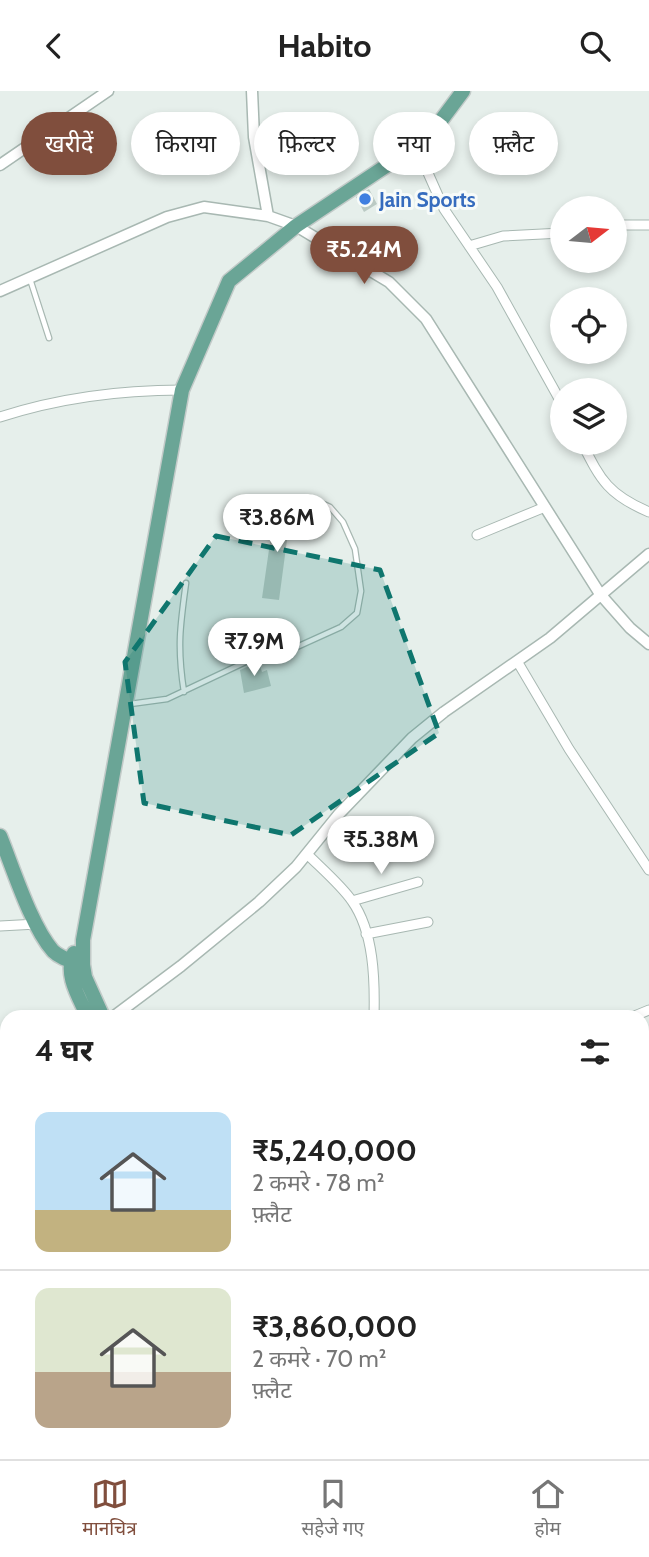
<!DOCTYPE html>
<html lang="hi">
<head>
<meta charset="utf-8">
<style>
	body { margin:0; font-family:Cabin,"Noto Sans Devanagari",sans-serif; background:#f2f2f2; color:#222; height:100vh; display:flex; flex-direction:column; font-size:26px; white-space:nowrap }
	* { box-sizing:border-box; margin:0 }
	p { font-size:23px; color:#767676 }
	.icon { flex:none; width:38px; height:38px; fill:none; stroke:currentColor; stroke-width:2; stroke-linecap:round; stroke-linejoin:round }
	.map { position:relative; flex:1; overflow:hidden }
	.side { position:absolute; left:0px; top:919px; width:649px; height:450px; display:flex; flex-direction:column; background:#fff; border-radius:21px 21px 0 0; box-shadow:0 4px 10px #0003 }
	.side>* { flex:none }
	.top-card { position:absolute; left:21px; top:21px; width:607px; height:63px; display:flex; gap:14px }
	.needle { width:46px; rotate:74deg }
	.controls { position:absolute; left:550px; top:105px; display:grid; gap:14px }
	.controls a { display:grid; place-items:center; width:77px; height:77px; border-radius:50%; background:#fff; box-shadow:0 4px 10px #0003; font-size:35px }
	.price { position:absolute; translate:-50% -60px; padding:0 16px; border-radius:24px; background:#fff; color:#222; font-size:23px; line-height:46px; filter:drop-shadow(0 2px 4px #0008) }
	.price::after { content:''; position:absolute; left:50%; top:42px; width:21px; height:16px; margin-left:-10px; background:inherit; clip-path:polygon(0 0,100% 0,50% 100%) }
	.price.current { background:#804e3d; color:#fff }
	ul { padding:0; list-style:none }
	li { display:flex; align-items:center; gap:21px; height:175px; padding:0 35px }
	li+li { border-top:2px solid #e0e0e0 }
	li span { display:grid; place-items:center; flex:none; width:196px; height:140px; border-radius:14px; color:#555 }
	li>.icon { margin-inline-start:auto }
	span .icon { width:84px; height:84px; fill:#fffc; stroke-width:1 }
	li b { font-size:30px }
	h2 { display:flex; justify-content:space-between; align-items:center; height:84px; padding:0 35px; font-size:30px }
	.tag { padding:0 24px; border-radius:32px; background:#fff; box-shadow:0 4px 10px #0003; font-size:24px; line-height:63px }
	.tag.current { background:#804e3d; color:#fff }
	header { display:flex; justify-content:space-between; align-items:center; height:91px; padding:0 35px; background:#fff; font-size:32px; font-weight:800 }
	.dock { display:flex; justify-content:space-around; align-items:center; height:98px; border-top:2px solid #e0e0e0; background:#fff; font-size:19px; color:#767676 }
	.dock a { display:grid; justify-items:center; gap:4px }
	.dock .current { color:#804e3d }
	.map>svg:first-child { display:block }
	.building { fill:#bbcac4 }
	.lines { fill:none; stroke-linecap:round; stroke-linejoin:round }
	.service-casing { stroke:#a8b8b2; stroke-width:7 }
	.minor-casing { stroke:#a8b8b2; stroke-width:11 }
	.tertiary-casing { stroke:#a8b8b2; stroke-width:13 }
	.primary-casing { stroke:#c2cac8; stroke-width:17 }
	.service { stroke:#fff; stroke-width:4.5 }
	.minor { stroke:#fff; stroke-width:9 }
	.tertiary { stroke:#fff; stroke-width:10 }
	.primary { stroke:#6aa596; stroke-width:14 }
	.marked { fill:#0f766e; fill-opacity:0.2; stroke:#0f766e; stroke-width:5; stroke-dasharray:14 9; stroke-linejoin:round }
	.shop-dot { fill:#3f7fe0; stroke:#f7fbf9; stroke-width:2.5 }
	.labels { text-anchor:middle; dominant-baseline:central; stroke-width:6; stroke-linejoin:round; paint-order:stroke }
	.shop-label { font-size:21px; font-weight:bold; fill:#366cbe; stroke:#f7fbf9; text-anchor:start }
</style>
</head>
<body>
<header><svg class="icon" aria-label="back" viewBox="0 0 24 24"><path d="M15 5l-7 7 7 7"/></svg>Habito<svg class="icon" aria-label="search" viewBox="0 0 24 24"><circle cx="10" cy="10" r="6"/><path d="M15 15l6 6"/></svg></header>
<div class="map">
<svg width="649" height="1368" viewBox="0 0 649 1368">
	<rect width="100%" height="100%" fill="#e6efeb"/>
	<!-- building -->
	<path class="building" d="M369,98L377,113L364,121L356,106Z
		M275,417L291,419L279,509L262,507Z
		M259,571L262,581L267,579L271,595L244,602L240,579Z"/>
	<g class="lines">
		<!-- service casing -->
		<g class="service-casing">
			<path id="service" d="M30,188L49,247
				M184,601C177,557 180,535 186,492
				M130,613L167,608L254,567L288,560L341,536L357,522L361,500L355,458L343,431L330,416L310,407"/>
		</g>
		<!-- minor casing -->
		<g class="minor-casing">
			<path id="minor" d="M416,55L444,118L497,196L562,313
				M614,134H649
				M469,155L503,145L562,142
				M0,326C59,307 120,299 182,299
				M582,352C601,390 609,404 649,421
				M477,444L545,416
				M517,570L569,658L649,779
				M307,763C320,776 342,795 352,810C374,841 375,889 374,926
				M352,810L418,791
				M0,835L37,833
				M366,843L428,831
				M632,926L649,919
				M0,1011L7,1007
				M642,1042L649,1041
				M642,1054L649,1083
				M642,1297L649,1300
				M201,1362L204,1368
				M256,1362L258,1368
				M330,1362L348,1368
				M353,1368L391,1362
				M464,1368L465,1362"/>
		</g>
		<!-- tertiary casing -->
		<g class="tertiary-casing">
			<path id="tertiary" d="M252,0L254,46L268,125
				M0,74L108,0
				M0,200L167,126L204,116L268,125L296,135L389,191L426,228L600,503L630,537L649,553
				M113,926L181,875L259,811L296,776L339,723L412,647L444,621L550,547L649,463"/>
		</g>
		<!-- primary casing -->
		<g class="primary-casing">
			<path id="primary" d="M0,745C13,777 31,835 53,860C61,868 73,870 83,874
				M74,862C64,884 79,906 88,926
				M103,926L85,886L83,874V849L182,299L229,190L296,135L428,47L463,0
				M0,1158L7,1150
				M0,1180L7,1170"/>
		</g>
		<!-- service -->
		<use href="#service" class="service"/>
		<!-- minor -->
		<use href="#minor" class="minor"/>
		<!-- tertiary -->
		<use href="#tertiary" class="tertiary"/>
		<!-- primary -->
		<use href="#primary" class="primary"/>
	</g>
	<!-- marked area -->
	<path class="marked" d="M216,445L380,479L439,642L291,744L144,712L125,571Z"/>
	<!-- markers -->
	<circle class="shop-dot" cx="365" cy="108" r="7"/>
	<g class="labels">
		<!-- shop labels -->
		<g class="shop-label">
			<text x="379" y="108">Jain Sports</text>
		</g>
	</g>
</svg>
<div class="controls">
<a><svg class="needle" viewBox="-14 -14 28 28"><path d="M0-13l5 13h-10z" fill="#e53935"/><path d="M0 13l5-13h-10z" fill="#767676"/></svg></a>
<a><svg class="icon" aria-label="locate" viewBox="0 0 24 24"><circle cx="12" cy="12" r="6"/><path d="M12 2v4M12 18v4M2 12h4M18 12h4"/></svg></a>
<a><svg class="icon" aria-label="layers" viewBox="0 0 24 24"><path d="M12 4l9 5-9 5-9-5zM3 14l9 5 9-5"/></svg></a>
</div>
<b class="price current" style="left:364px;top:195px">₹5.24M</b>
<b class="price" style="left:277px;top:463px">₹3.86M</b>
<b class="price" style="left:254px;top:587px">₹7.9M</b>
<b class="price" style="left:381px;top:785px">₹5.38M</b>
<div class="top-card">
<a class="tag current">खरीदें</a>
<a class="tag">किराया</a>
<a class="tag">फ़िल्टर</a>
<a class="tag">नया</a>
<a class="tag">फ़्लैट</a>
</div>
<section class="side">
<h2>4 घर<svg class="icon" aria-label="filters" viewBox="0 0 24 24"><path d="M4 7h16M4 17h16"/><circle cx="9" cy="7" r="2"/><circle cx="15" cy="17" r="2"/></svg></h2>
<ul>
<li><span style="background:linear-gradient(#bfe0f5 70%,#c2b280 0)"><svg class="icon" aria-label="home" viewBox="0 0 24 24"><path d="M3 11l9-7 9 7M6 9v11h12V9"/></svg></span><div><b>₹5,240,000</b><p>2 कमरे · 78 m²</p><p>फ़्लैट</p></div></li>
<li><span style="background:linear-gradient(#dfe7d0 60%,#b9a48a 0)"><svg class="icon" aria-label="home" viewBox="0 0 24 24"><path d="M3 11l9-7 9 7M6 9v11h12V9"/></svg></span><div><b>₹3,860,000</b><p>2 कमरे · 70 m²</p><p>फ़्लैट</p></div></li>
</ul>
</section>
</div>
<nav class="dock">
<a class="current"><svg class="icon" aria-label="map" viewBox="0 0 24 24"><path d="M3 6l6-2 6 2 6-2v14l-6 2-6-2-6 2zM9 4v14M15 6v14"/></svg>मानचित्र</a>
<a><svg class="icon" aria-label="saved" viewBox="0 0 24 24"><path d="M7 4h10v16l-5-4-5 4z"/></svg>सहेजे गए</a>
<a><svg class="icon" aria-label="home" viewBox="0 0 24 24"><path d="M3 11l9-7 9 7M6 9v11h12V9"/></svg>होम</a>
</nav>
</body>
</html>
